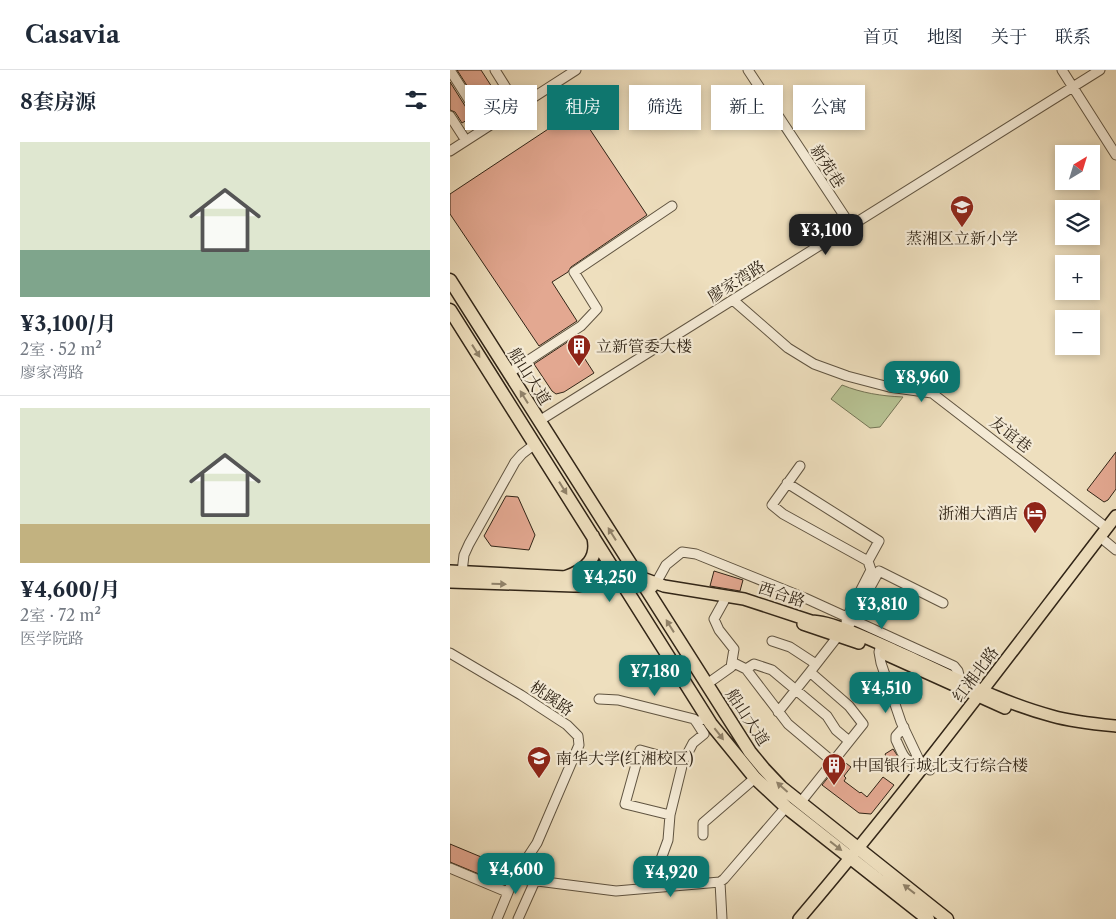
<!DOCTYPE html>
<html lang="zh">
<head>
<meta charset="utf-8">
<style>
	body { margin:0; font-family:"Libre Caslon Text","Noto Serif SC",serif; background:#f2f2f3; color:#1f2937; height:100vh; display:flex; flex-direction:column; font-size:19px; white-space:nowrap }
	* { box-sizing:border-box; margin:0 }
	p { font-size:16px; color:#747a83 }
	.icon { flex:none; width:28px; height:28px; fill:none; stroke:currentColor; stroke-width:2; stroke-linecap:round; stroke-linejoin:round }
	.map { position:relative; flex:1; overflow:hidden }
	.side { display:flex; flex-direction:column; background:#fff; width:450px }
	.side>* { flex:none }
	.top-card { position:absolute; left:15px; top:15px; width:475px; height:45px; display:flex; gap:10px }
	.needle { width:32px; rotate:38deg }
	.tools { position:absolute; left:605px; top:75px; display:grid; gap:10px }
	.tools a { display:grid; place-items:center; width:45px; height:45px; border-radius:0px; background:#fff; box-shadow:0 2px 8px #0003; font-size:25px }
	.price { position:absolute; translate:-50% -42px; padding:0 11px; border-radius:10px; background:#0f766e; color:#fff; font-size:16px; line-height:32px; filter:drop-shadow(0 1px 2px #0008) }
	.price::after { content:''; position:absolute; left:50%; top:30px; width:15px; height:11px; margin-left:-8px; background:inherit; clip-path:polygon(0 0,100% 0,50% 100%) }
	.price.on { background:#222; color:#fff }
	ul { padding:0; list-style:none }
	li { display:grid; align-content:center; gap:10px; height:265px; padding:0 20px }
	li+li { border-top:1px solid #e0e1e3 }
	li span { display:grid; place-items:center; height:155px; border-radius:0px; color:#555 }
	li>.icon { margin-inline-start:auto }
	span .icon { width:90px; height:90px; fill:#fffc; stroke-width:1 }
	li b { font-size:21px }
	h2 { display:flex; justify-content:space-between; align-items:center; height:60px; padding:0 20px; font-size:21px }
	.pill { padding:0 18px; border-radius:0px; background:#fff; box-shadow:0 2px 8px #0003; font-size:18px; line-height:45px }
	.pill.on { background:#0f766e; color:#fff }
	header { display:flex; align-items:center; gap:30px; box-sizing:border-box; height:70px; padding:0 25px; background:#fff; border-bottom:1px solid #e0e1e3 }
	header strong { font-size:24px }
	nav { display:flex; gap:28px; margin-inline-start:auto; font-size:18px }
	main { display:flex; flex:1; min-height:0 }
	.map>svg:first-child { display:block }
	.green { fill:#b7c293; stroke:#747455 }
	.building { fill:#e3a891; stroke:#312517 }
	.lines { fill:none; stroke-linecap:round; stroke-linejoin:round }
	.minor-casing { stroke:#605441; stroke-width:11 }
	.major-casing { stroke:#312517; stroke-width:14 }
	.highway-casing { stroke:#312517; stroke-width:15 }
	.minor { stroke:#f4ead5; stroke-width:9 }
	.major { stroke:#eedfbe; stroke-width:11 }
	.highway { stroke:#eedfbe; stroke-width:12 }
	.oneway { fill:#90826a }
	.labels { text-anchor:middle; dominant-baseline:central; stroke-width:4.5; stroke-linejoin:round; paint-order:stroke }
	.street-label { font-size:16px; fill:#312517; stroke:#f4ead5 }
	.poi-label { font-size:16px; fill:#312517; stroke:#f4ead5; text-anchor:start }
</style>
</head>
<body>
<header>
<strong>Casavia</strong>
<nav><a>首页</a><a>地图</a><a>关于</a><a>联系</a></nav>
</header>
<main>
<section class="side">
<h2>8套房源<svg class="icon" aria-label="filters" viewBox="0 0 24 24"><path d="M4 7h16M4 17h16"/><circle cx="9" cy="7" r="2"/><circle cx="15" cy="17" r="2"/></svg></h2>
<ul>
<li><span style="background:linear-gradient(#dfe7d0 70%,#7fa58c 0)"><svg class="icon" aria-label="home" viewBox="0 0 24 24"><path d="M3 11l9-7 9 7M6 9v11h12V9"/></svg></span><div><b>¥3,100/月</b><p>2室 · 52 m²</p><p>廖家湾路</p></div></li>
<li><span style="background:linear-gradient(#dfe7d0 75%,#c2b280 0)"><svg class="icon" aria-label="home" viewBox="0 0 24 24"><path d="M3 11l9-7 9 7M6 9v11h12V9"/></svg></span><div><b>¥4,600/月</b><p>2室 · 72 m²</p><p>医学院路</p></div></li>
</ul>
</section>
<div class="map">
<svg width="666" height="849" viewBox="0 0 666 849">
	<rect width="100%" height="100%" fill="#eedfbe"/>
	<filter id="stains"><feTurbulence type="fractalNoise" baseFrequency=".004" numOctaves="4"/><feColorMatrix values="0 0 0 0 .2 0 0 0 0 .09 0 0 0 0 .02 0 0 0 .5 -.17"/></filter>
	<radialGradient id="worn" r=".72"><stop offset=".6" stop-color="#630" stop-opacity="0"/><stop offset="1" stop-color="#630" stop-opacity=".3"/></radialGradient>
	<!-- green -->
	<path class="green" d="M392,315C412,323 431,326 453,327L430,357L420,358L381,329Z"/>
	<!-- building -->
	<path class="building" d="M7,0H31L49,28L32,39Z
		M0,12L22,47L12,53L5,42L0,40Z
		M127,40L197,145L121,197L118,202L102,212L127,251L89,276L0,144V124Z
		M122,269L144,303L114,322L106,324L102,321L84,294Z
		M666,382V419L658,430L654,432L637,420Z
		M56,426L68,427L85,465L79,480L41,476L34,466Z
		M264,501L293,510L290,521L260,516Z
		M443,679L453,694L450,698L443,701L435,684Z
		M392,690L401,697L394,706L396,708L394,711L410,723L411,722L417,727L433,707L444,715L421,744L409,743L372,715Z
		M0,774L60,799L53,814L0,792Z"/>
	<g class="lines">
		<!-- minor casing -->
		<g class="minor-casing">
			<path id="minor" d="M0,0L33,52
				M45,0L65,32
				M298,0L401,156
				M612,0L666,85
				M0,46L13,66
				M0,81L126,0
				M283,230L338,278L364,294L397,306L439,317L482,323L657,458
				M59,303L131,256L147,239L124,202L222,136
				M89,351L650,0
				M350,396L322,435L333,444L418,491L421,500L397,547L396,553
				M337,413L429,471L418,491
				M655,471L666,480
				M12,502L14,485L19,474L65,392L72,384L85,374
				M206,513L216,495L232,482L246,484L355,528L504,596L508,601L510,609
				M400,554L429,501L493,533
				M322,571L340,577L366,594
				M431,574L429,582L431,593L451,652L470,692L480,700
				M0,583L71,625L117,655L128,666L129,675L87,773L64,808L47,849
				M282,592L296,599L338,654L383,692
				M296,599L304,594L322,600L377,646L386,660L399,671
				M257,614L281,597L284,579L269,560L264,549L274,531
				M149,629L168,630L244,649L247,653
				M328,642L360,602
				M454,657L446,666V670C452,682 454,695 470,692
				M233,692L190,680L175,734L220,745L233,692L243,673L254,664L247,653L257,646
				M350,733L413,654L399,636L360,602L388,566
				M253,765V753L305,708
				M0,798L57,822
				M64,808L166,821L270,812L274,809L336,737
				M270,812L272,849
				M208,817L207,800L218,770L220,745
				M68,849L85,811"/>
		</g>
		<!-- major casing -->
		<g class="major-casing">
			<path id="major" d="M0,501L116,507L187,506L214,516L294,529L361,551C383,551 428,573 450,583C500,605 549,632 602,646C623,652 645,654 666,656
				M0,512L124,516L192,515L202,517
				M353,554L409,573
				M435,584L555,638
				M349,849C460,719 562,581 666,446"/>
		</g>
		<!-- highway casing -->
		<g class="highway-casing">
			<path id="highway" d="M0,210L300,682L314,699L331,717L497,849
				M0,240L261,654L305,708L336,737L478,849
				M116,507C136,500 149,488 143,466"/>
		</g>
		<!-- minor -->
		<use href="#minor" class="minor"/>
		<!-- major -->
		<use href="#major" class="major"/>
		<!-- highway -->
		<use href="#highway" class="highway"/>
	</g>
	<!-- one-way arrows -->
	<defs><path id="oneway-solid" d="M-6-.8H1V-3.2L6.5 0L1 3.2V.8H-6Z" transform="scale(1.25)"/></defs>
	<g class="oneway">
		<use href="#oneway-solid" transform="translate(26 281) rotate(58)"/>
		<use href="#oneway-solid" transform="translate(74 327) rotate(-122)"/>
		<use href="#oneway-solid" transform="translate(113 418) rotate(58)"/>
		<use href="#oneway-solid" transform="translate(162 464) rotate(-122)"/>
		<use href="#oneway-solid" transform="translate(49 514) rotate(2)"/>
		<use href="#oneway-solid" transform="translate(220 556) rotate(-122)"/>
		<use href="#oneway-solid" transform="translate(269 664) rotate(52)"/>
		<use href="#oneway-solid" transform="translate(332 717) rotate(-138)"/>
		<use href="#oneway-solid" transform="translate(386 776) rotate(38)"/>
		<use href="#oneway-solid" transform="translate(459 819) rotate(-142)"/>
	</g>
	<!-- icons -->
	<defs>
		<g id="school-pin" transform="scale(1.25)"><path d="M0 17L-7.5 6A9.5 9.5 0 1 1 7.5 6Z" fill="#8f2418" stroke="#f4ead5"/><path d="M0-5L7-2L0 1L-7-2ZM-4 1L0 2.5L4 1V4Q0 6-4 4Z" fill="#fff"/></g>
		<g id="building-pin" transform="scale(1.25)"><path d="M0 17L-7.5 6A9.5 9.5 0 1 1 7.5 6Z" fill="#8f2418" stroke="#f4ead5"/><path d="M-4-6H4V6H1V3H-1V6H-4ZM-2.5-4.3h1.7v1.8h-1.7ZM.8-4.3h1.7v1.8H.8ZM-2.5-1h1.7V.8h-1.7ZM.8-1h1.7V.8H.8Z" fill="#fff"/></g>
		<g id="hotel-pin" transform="scale(1.25)"><path d="M0 17L-7.5 6A9.5 9.5 0 1 1 7.5 6Z" fill="#8f2418" stroke="#f4ead5"/><path d="M-6-4.5h1.5V1H6V5H4.5V3h-9V5H-6ZM-4 0a1.8 1.8 0 1 1 3.6 0ZM.5 0V-2.5h3Q6-2.5 6 0Z" fill="#fff"/></g>
		<g id="university-pin" transform="scale(1.25)"><path d="M0 17L-7.5 6A9.5 9.5 0 1 1 7.5 6Z" fill="#8f2418" stroke="#f4ead5"/><path d="M0-5L7-2L0 1L-7-2ZM-4 1L0 2.5L4 1V4Q0 6-4 4Z" fill="#fff"/></g>
	</defs>
	<g fill-rule="evenodd">
		<use href="#school-pin" x="512" y="137"/>
		<use href="#building-pin" x="129" y="276"/>
		<use href="#hotel-pin" x="585" y="443"/>
		<use href="#university-pin" x="89" y="688"/>
		<use href="#building-pin" x="384" y="695"/>
	</g>
	<g class="labels">
		<!-- street labels -->
		<g class="street-label">
			<text transform="translate(378 96) rotate(57)">新苑巷</text>
			<text transform="translate(286 211) rotate(-32)">廖家湾路</text>
			<text transform="translate(80 306) rotate(58)">船山大道</text>
			<text transform="translate(561 364) rotate(38)">友谊巷</text>
			<text transform="translate(332 524) rotate(18)">西合路</text>
			<text transform="translate(525 604) rotate(-53)">红湘北路</text>
			<text transform="translate(102 628) rotate(34)">桃蹊路</text>
			<text transform="translate(298 647) rotate(57)">船山大道</text>
		</g>
		<!-- poi labels -->
		<g class="poi-label">
			<text x="512" y="168" text-anchor="middle">蒸湘区立新小学</text>
			<text x="146" y="276">立新管委大楼</text>
			<text x="568" y="443" text-anchor="end">浙湘大酒店</text>
			<text x="106" y="688">南华大学(红湘校区)</text>
			<text x="402" y="695">中国银行城北支行综合楼</text>
		</g>
	</g>
	<rect width="100%" height="100%" filter="url(#stains)"/>
	<rect width="100%" height="100%" fill="url(#worn)"/>
</svg>
<div class="tools">
<a><svg class="needle" viewBox="-14 -14 28 28"><path d="M0-13l5 13h-10z" fill="#e53935"/><path d="M0 13l5-13h-10z" fill="#747a83"/></svg></a>
<a><svg class="icon" aria-label="layers" viewBox="0 0 24 24"><path d="M12 4l9 5-9 5-9-5zM3 14l9 5 9-5"/></svg></a>
<a>+</a>
<a>−</a>
</div>
<b class="price on" style="left:376px;top:186px">¥3,100</b>
<b class="price" style="left:472px;top:333px">¥8,960</b>
<b class="price" style="left:160px;top:533px">¥4,250</b>
<b class="price" style="left:432px;top:560px">¥3,810</b>
<b class="price" style="left:205px;top:627px">¥7,180</b>
<b class="price" style="left:436px;top:644px">¥4,510</b>
<b class="price" style="left:66px;top:825px">¥4,600</b>
<b class="price" style="left:221px;top:828px">¥4,920</b>
<div class="top-card">
<a class="pill">买房</a>
<a class="pill on">租房</a>
<a class="pill">筛选</a>
<a class="pill">新上</a>
<a class="pill">公寓</a>
</div>
</div>
</main>
</body>
</html>
